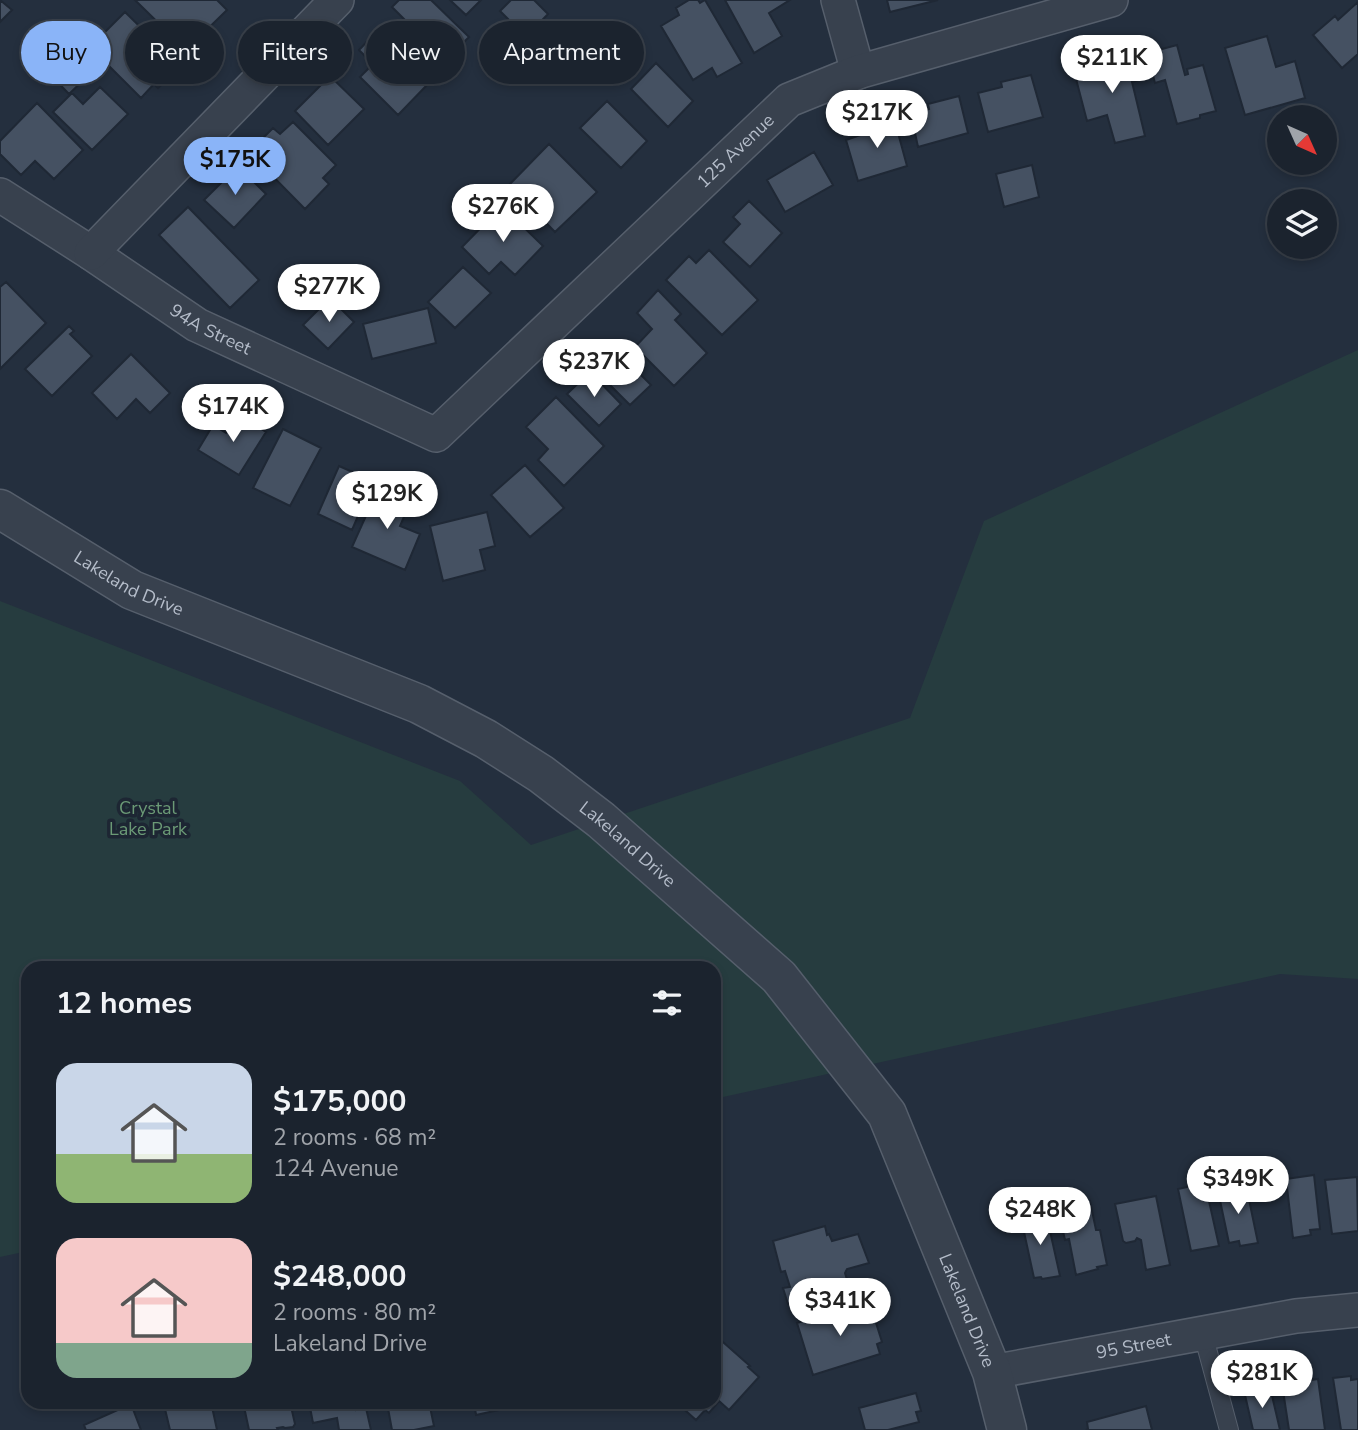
<!DOCTYPE html>
<html lang="en">
<head>
<meta charset="utf-8">
<style>
	body { margin:0; font-family:"Nunito Sans",sans-serif; background:#242b36; color:#f1f3f6; height:100vh; display:flex; flex-direction:column; font-size:26px; white-space:nowrap }
	* { box-sizing:border-box; margin:0 }
	p { font-size:23px; color:#a0a4aa }
	.icon { flex:none; width:38px; height:38px; fill:none; stroke:currentColor; stroke-width:2; stroke-linecap:round; stroke-linejoin:round }
	.map { position:relative; flex:1; overflow:hidden }
	.drawer { position:absolute; left:21px; top:961px; width:700px; height:448px; display:flex; flex-direction:column; background:#1b232e; border-radius:21px; box-shadow:0 4px 10px #0003,0 0 0 2px #39404a }
	.drawer>* { flex:none }
	.top-card { position:absolute; left:21px; top:21px; width:700px; height:63px; display:flex; gap:14px }
	.needle { width:46px; rotate:135deg }
	.buttons { position:absolute; left:1267px; top:105px; display:grid; gap:14px }
	.buttons a { display:grid; place-items:center; width:70px; height:70px; border-radius:50%; background:#1b232e; box-shadow:0 4px 10px #0003,0 0 0 2px #39404a; font-size:35px }
	.price { position:absolute; translate:-50% -60px; padding:0 16px; border-radius:24px; background:#fff; color:#222; font-size:23px; line-height:46px; filter:drop-shadow(0 2px 4px #0008) }
	.price::after { content:''; position:absolute; left:50%; top:42px; width:21px; height:16px; margin-left:-10px; background:inherit; clip-path:polygon(0 0,100% 0,50% 100%) }
	.price.selected { background:#8ab4f8; color:#111 }
	ul { padding:0; list-style:none }
	li { display:flex; align-items:center; gap:21px; height:175px; padding:0 35px }
	li span { display:grid; place-items:center; flex:none; width:196px; height:140px; border-radius:21px; color:#555 }
	li>.icon { margin-inline-start:auto }
	span .icon { width:84px; height:84px; fill:#fffc; stroke-width:1 }
	li b { font-size:30px }
	h2 { display:flex; justify-content:space-between; align-items:center; height:84px; padding:0 35px; font-size:30px }
	.chip { padding:0 24px; border-radius:32px; background:#1b232e; box-shadow:0 4px 10px #0003,0 0 0 2px #39404a; font-size:24px; line-height:63px }
	.chip.selected { background:#8ab4f8; color:#111 }
	.map>svg:first-child { display:block }
	.green { fill:#263c3f }
	.building { fill:#455162; stroke:#1f2835; stroke-width:2 }
	.lines { fill:none; stroke-linecap:round; stroke-linejoin:round }
	.service-casing { stroke:#565f6c; stroke-width:20 }
	.minor-casing { stroke:#565f6c; stroke-width:36 }
	.tertiary-casing { stroke:#565f6c; stroke-width:41 }
	.service { stroke:#38414e; stroke-width:18 }
	.minor { stroke:#38414e; stroke-width:33 }
	.tertiary { stroke:#38414e; stroke-width:38 }
	.labels { text-anchor:middle; dominant-baseline:central; stroke-width:7; stroke-linejoin:round; paint-order:stroke }
	.street-label { font-size:18px; fill:#b4bcc9; stroke:#1d2633 }
	.park-label { font-size:18px; fill:#6b9a76; stroke:#1d2633 }
</style>
</head>
<body>
<div class="map">
<svg width="1358" height="1430" viewBox="0 0 1358 1430">
	<rect width="100%" height="100%" fill="#242f3e"/>
	<!-- green -->
	<path class="green" d="M1358,350V979L1280,974L714,1099V968H28V1251L0,1257V601L460,781L531,845L910,718L984,521Z"/>
	<!-- building -->
	<path class="building" d="M0,0L12,10L0,22Z
		M135,0H217L227,10L186,50Z
		M399,0H431L469,37L433,73L403,44L416,31L392,7Z
		M450,0H481L466,15Z
		M511,0H534L548,14L526,37L500,11Z
		M689,0H698L700,3L705,0L742,63L717,77L712,68L693,80L661,26L679,15L676,8Z
		M725,0H790L769,13L782,36L754,53Z
		M887,0H938L890,12Z
		M1358,2V54L1342,68L1313,35L1335,16L1338,20Z
		M125,12L180,66L158,88L154,84L141,98L90,47Z
		M380,28L409,57L404,62L427,85L398,115L360,77L373,64L359,50Z
		M1267,36L1276,67L1295,61L1305,98L1245,115L1225,48Z
		M65,44L93,71L69,94L42,66Z
		M1177,45L1185,75L1188,74L1187,69L1203,65L1216,111L1200,115V118L1177,124L1165,80L1155,83L1147,53Z
		M1131,50L1138,80L1132,82L1145,136L1115,143L1107,115L1087,121L1075,75L1091,70L1088,60Z
		M656,63L693,101L668,127L631,89Z
		M1031,75L1043,117L988,132L978,93L1002,87L1001,82Z
		M330,76L364,109L328,145L295,111Z
		M100,87L128,114L92,150L53,112L72,93L83,104Z
		M959,96L968,133L918,147L911,114L929,109L928,104Z
		M607,101L647,141L621,168L580,128Z
		M37,103L83,150L54,179L35,161L21,175L0,154V141Z
		M894,118L907,166L858,181L846,140L863,134L861,127Z
		M293,122L336,165L323,178L329,184L305,209L249,152L273,128L280,134Z
		M549,144L597,192L555,232L509,185Z
		M814,152L833,185L785,212L767,180Z
		M1032,165L1039,197L1004,207L996,174Z
		M238,166L266,194L234,228L204,200Z
		M749,201L782,233L750,267L723,242L740,224L733,217Z
		M502,206L543,246L515,275L501,262L489,274L462,247Z
		M188,207L259,280L230,308L159,235Z
		M709,250L758,300L722,335L666,280L689,256L696,263Z
		M463,267L491,293L455,328L428,302Z
		M6,282L46,323L0,369V287Z
		M658,290L681,314L675,320L707,353L674,386L635,347L652,329L637,313Z
		M330,298L354,322L328,349L303,325Z
		M428,308L436,343L372,359L363,324Z
		M69,326L74,331L70,334L92,356L52,396L25,369Z
		M616,350L651,385L630,405L595,370Z
		M131,354L170,393L150,413L136,399L117,419L92,393Z
		M590,372L621,404L599,426L567,394Z
		M556,397L604,446L564,486L538,460L548,449L526,427Z
		M238,414L266,432L239,475L198,450L213,425L226,433Z
		M283,429L321,448L290,506L253,488Z
		M525,465L564,508L530,537L491,495Z
		M339,466L373,481L352,530L318,514Z
		M378,489L410,503L400,526L420,534L405,570L352,547Z
		M487,512L495,546L480,550L485,570L443,581L430,526Z
		M1314,1175L1320,1229L1310,1230L1311,1235L1293,1238L1286,1179Z
		M1357,1177L1358,1231L1332,1234L1325,1180Z
		M1205,1183L1219,1246L1191,1251L1178,1189Z
		M1246,1185L1258,1243L1240,1246L1239,1241L1229,1243L1218,1191Z
		M1156,1196L1170,1265L1146,1270L1141,1240L1137,1238L1135,1241L1126,1243L1123,1241L1115,1204Z
		M1090,1201L1096,1230H1100L1107,1265L1097,1267L1098,1269L1076,1275L1069,1239L1065,1240L1058,1209Z
		M1046,1213L1060,1276L1042,1279L1041,1277L1034,1278L1021,1218Z
		M825,1226L827,1235L829,1234L832,1241L858,1234L869,1263L847,1269L845,1273L849,1286L788,1304L783,1288L790,1287L785,1271L781,1272L773,1241Z
		M863,1302L867,1312L872,1310L882,1342L877,1344L880,1354L813,1375L797,1323Z
		M715,1335L750,1366L748,1367L759,1377L729,1410L719,1401L709,1413L705,1410L696,1420L676,1402H714V1337Z
		M1351,1376V1380L1358,1379V1430H1341L1333,1378Z
		M1318,1379L1325,1430H1289L1282,1384Z
		M1270,1387L1280,1430H1253L1245,1395L1253,1393L1252,1391Z
		M916,1393L921,1411L916,1412L919,1422L888,1430H865L859,1408Z
		M180,1402H211L217,1430H170L165,1409L181,1406Z
		M243,1402H290L295,1424L293,1427L285,1428L283,1427L277,1428L278,1430H249Z
		M309,1402H354L356,1410L366,1408L371,1430H339L337,1418L313,1423Z
		M392,1402H429L434,1426L414,1430H392L387,1403Z
		M474,1402H507L508,1408L476,1415Z
		M131,1404L141,1430H86L84,1425Z
		M1146,1406L1152,1430H1086L1088,1429L1087,1422Z"/>
	<g class="lines">
		<!-- service casing -->
		<g class="service-casing">
			<path id="service" d="M1203,1334L1229,1430"/>
		</g>
		<!-- minor casing -->
		<g class="minor-casing">
			<g id="minor">
				<path d="M838,0L858,72"/>
				<path id="s1" d="M0,195L91,253L197,325L436,435L789,100L858,72L1111,0"/>
				<path d="M91,253L337,0"/>
				<path id="s2" d="M992,1372L1296,1316L1358,1310"/>
			</g>
		</g>
		<!-- tertiary casing -->
		<g class="tertiary-casing">
			<g id="tertiary">
				<path id="s3" d="M0,509L132,590L419,704L486,739L541,774L601,820L779,977L887,1114L992,1372L1007,1430"/>
			</g>
		</g>
		<!-- service -->
		<use href="#service" class="service"/>
		<!-- minor -->
		<use href="#minor" class="minor"/>
		<!-- tertiary -->
		<use href="#tertiary" class="tertiary"/>
	</g>
	<g class="labels">
		<!-- street labels -->
		<g class="street-label">
			<text stroke="none"><textPath href="#s1" startOffset="912">125 Avenue</textPath></text>
			<text stroke="none"><textPath href="#s1" startOffset="250">94A Street</textPath></text>
			<text stroke="none"><textPath href="#s3" startOffset="149">Lakeland Drive</textPath></text>
			<text stroke="none"><textPath href="#s3" startOffset="716">Lakeland Drive</textPath></text>
			<text stroke="none"><textPath href="#s3" startOffset="1304">Lakeland Drive</textPath></text>
			<text stroke="none"><textPath href="#s2" startOffset="144">95 Street</textPath></text>
		</g>
		<!-- park labels -->
		<g class="park-label">
			<text x="148" y="808">Crystal<tspan x="148" dy="21">Lake Park</tspan></text>
		</g>
	</g>
</svg>
<div class="buttons">
<a><svg class="needle" viewBox="-14 -14 28 28"><path d="M0-13l5 13h-10z" fill="#e53935"/><path d="M0 13l5-13h-10z" fill="#a0a4aa"/></svg></a>
<a><svg class="icon" aria-label="layers" viewBox="0 0 24 24"><path d="M12 4l9 5-9 5-9-5zM3 14l9 5 9-5"/></svg></a>
</div>
<b class="price" style="left:1112px;top:95px">$211K</b>
<b class="price" style="left:877px;top:150px">$217K</b>
<b class="price selected" style="left:235px;top:197px">$175K</b>
<b class="price" style="left:503px;top:244px">$276K</b>
<b class="price" style="left:329px;top:324px">$277K</b>
<b class="price" style="left:594px;top:399px">$237K</b>
<b class="price" style="left:233px;top:444px">$174K</b>
<b class="price" style="left:387px;top:531px">$129K</b>
<b class="price" style="left:1238px;top:1216px">$349K</b>
<b class="price" style="left:1040px;top:1247px">$248K</b>
<b class="price" style="left:840px;top:1338px">$341K</b>
<b class="price" style="left:1262px;top:1410px">$281K</b>
<div class="top-card">
<a class="chip selected">Buy</a>
<a class="chip">Rent</a>
<a class="chip">Filters</a>
<a class="chip">New</a>
<a class="chip">Apartment</a>
</div>
<section class="drawer">
<h2>12 homes<svg class="icon" aria-label="filters" viewBox="0 0 24 24"><path d="M4 7h16M4 17h16"/><circle cx="9" cy="7" r="2"/><circle cx="15" cy="17" r="2"/></svg></h2>
<ul>
<li><span style="background:linear-gradient(#c9d6e8 65%,#8fb573 0)"><svg class="icon" aria-label="home" viewBox="0 0 24 24"><path d="M3 11l9-7 9 7M6 9v11h12V9"/></svg></span><div><b>$175,000</b><p>2 rooms · 68 m²</p><p>124 Avenue</p></div></li>
<li><span style="background:linear-gradient(#f6c9c9 75%,#7fa58c 0)"><svg class="icon" aria-label="home" viewBox="0 0 24 24"><path d="M3 11l9-7 9 7M6 9v11h12V9"/></svg></span><div><b>$248,000</b><p>2 rooms · 80 m²</p><p>Lakeland Drive</p></div></li>
</ul>
</section>
</div>
</body>
</html>
